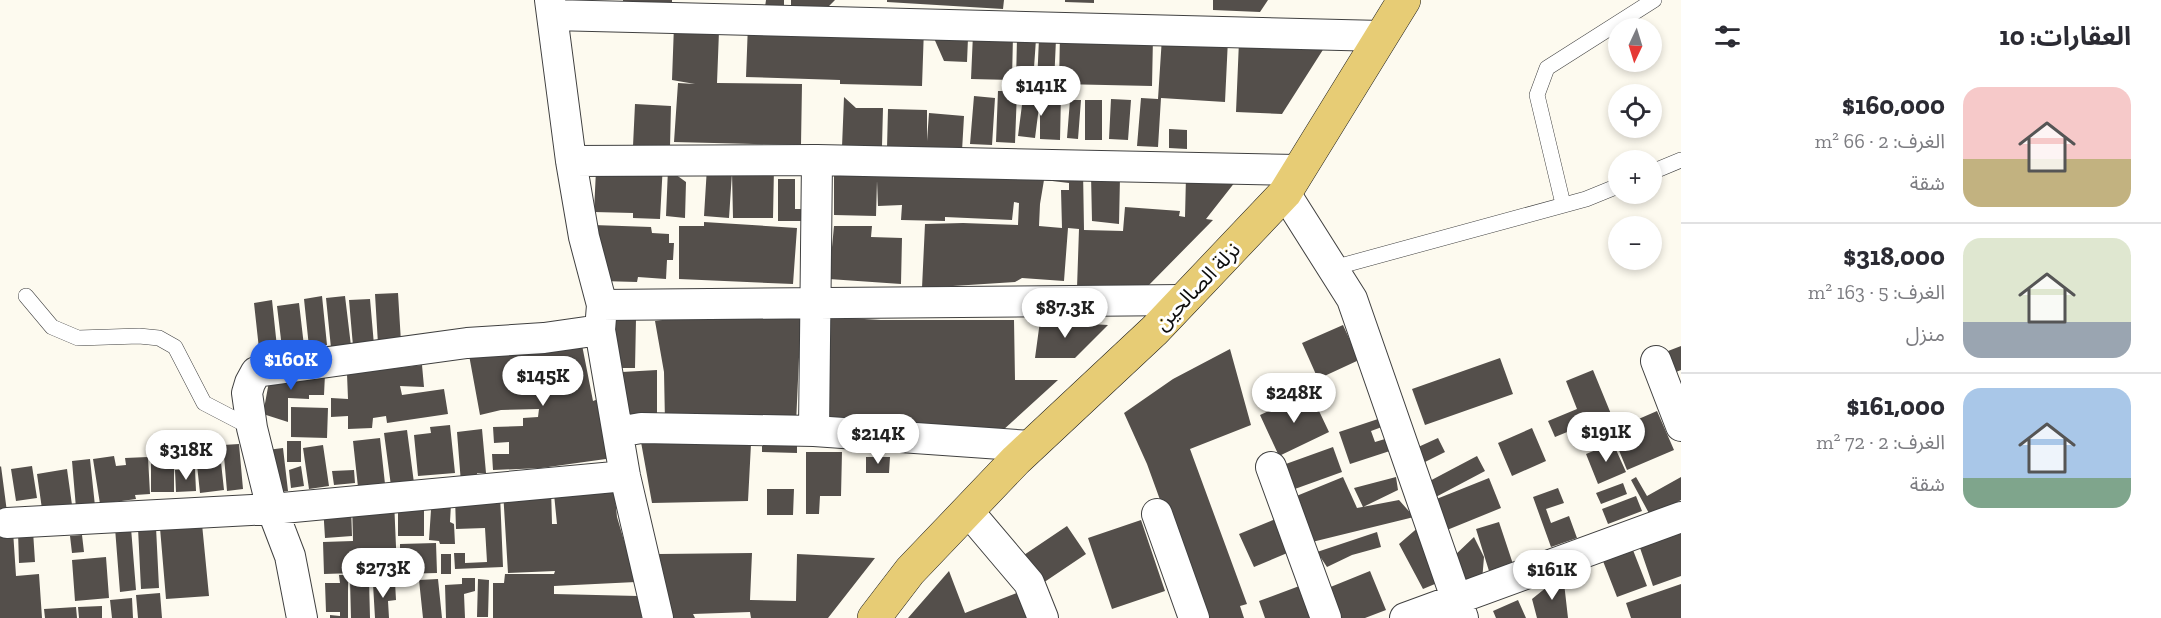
<!DOCTYPE html>
<html lang="ar">
<head>
<meta charset="utf-8">
<style>
	body { margin:0; font-family:"Zilla Slab","Noto Sans Arabic",serif; background:#f7f7f7; color:#2b2b33; direction:rtl; height:100vh; display:flex; flex-direction:column; font-size:22px; white-space:nowrap }
	* { box-sizing:border-box; margin:0 }
	p { font-size:20px; color:#7c7c81 }
	.icon { flex:none; width:33px; height:33px; fill:none; stroke:currentColor; stroke-width:2; stroke-linecap:round; stroke-linejoin:round }
	.map { position:relative; flex:1; overflow:hidden; direction:ltr }
	.drawer { display:flex; flex-direction:column; background:#fff; width:480px }
	.drawer>* { flex:none }
	.needle { width:39px; rotate:184deg }
	.controls { position:absolute; left:1608px; top:18px; display:grid; gap:12px }
	.controls a { display:grid; place-items:center; width:54px; height:54px; border-radius:50%; background:#fff; box-shadow:0 3px 9px #0003; font-size:30px }
	.price { position:absolute; translate:-50% -51px; padding:0 14px; border-radius:21px; background:#fff; color:#222; font-size:20px; line-height:39px; filter:drop-shadow(0 2px 3px #0008) }
	.price::after { content:''; position:absolute; left:50%; top:36px; width:18px; height:14px; margin-left:-9px; background:inherit; clip-path:polygon(0 0,100% 0,50% 100%) }
	.price.selected { background:#2563eb; color:#fff }
	ul { padding:0; list-style:none }
	li { display:flex; align-items:center; gap:18px; height:150px; padding:0 30px }
	li+li { border-top:2px solid #e1e1e2 }
	li span { display:grid; place-items:center; flex:none; width:168px; height:120px; border-radius:18px; color:#555 }
	li>.icon { margin-inline-start:auto }
	span .icon { width:72px; height:72px; fill:#fffc; stroke-width:1 }
	li b { font-size:26px }
	h2 { display:flex; justify-content:space-between; align-items:center; height:72px; padding:0 30px; font-size:26px }
	main { display:flex; flex:1; min-height:0 }
	.map>svg:first-child { display:block }
	.building { fill:#544f4b; fill-rule:evenodd }
	.lines { fill:none; stroke-linecap:round; stroke-linejoin:round }
	.lane-casing { stroke:#404040; stroke-width:16 }
	.street-casing { stroke:#404040; stroke-width:32 }
	.primary-casing { stroke:#1e1e1e; stroke-width:34 }
	.lane { stroke:#fff; stroke-width:15 }
	.street { stroke:#fff; stroke-width:30 }
	.primary { stroke:#e7cc75; stroke-width:33 }
	.labels { text-anchor:middle; dominant-baseline:central; stroke-width:6; stroke-linejoin:round; paint-order:stroke }
	.street-label { font-size:21px; fill:#0d0d0d; stroke:#fff }
</style>
</head>
<body>
<main>
<section class="drawer">
<h2>العقارات: 10<svg class="icon" aria-label="filters" viewBox="0 0 24 24"><path d="M4 7h16M4 17h16"/><circle cx="9" cy="7" r="2"/><circle cx="15" cy="17" r="2"/></svg></h2>
<ul>
<li><span style="background:linear-gradient(#f6c9c9 60%,#c2b280 0)"><svg class="icon" aria-label="home" viewBox="0 0 24 24"><path d="M3 11l9-7 9 7M6 9v11h12V9"/></svg></span><div><b>$160,000</b><p>الغرف: 2 · 66 m²</p><p>شقة</p></div></li>
<li><span style="background:linear-gradient(#dfe7d0 70%,#9aa5b1 0)"><svg class="icon" aria-label="home" viewBox="0 0 24 24"><path d="M3 11l9-7 9 7M6 9v11h12V9"/></svg></span><div><b>$318,000</b><p>الغرف: 5 · 163 m²</p><p>منزل</p></div></li>
<li><span style="background:linear-gradient(#a9c7e8 75%,#7fa58c 0)"><svg class="icon" aria-label="home" viewBox="0 0 24 24"><path d="M3 11l9-7 9 7M6 9v11h12V9"/></svg></span><div><b>$161,000</b><p>الغرف: 2 · 72 m²</p><p>شقة</p></div></li>
</ul>
</section>
<div class="map">
<svg width="1681" height="618" viewBox="0 0 1681 618">
	<rect width="100%" height="100%" fill="#fdfaef"/>
	<!-- building -->
	<path class="building" d="M623,0H672V6L623,4Z
		M766,0H784V8L765,7Z
		M791,0H835L829,6H791Z
		M887,0H1004L1003,9L887,2Z
		M1065,0H1094V3L1065,2Z
		M1213,0H1268L1260,12L1213,10Z
		M748,24L924,28L922,86L840,84V80L746,77Z
		M674,25L719,31L717,83L802,84L801,145L674,142L678,83L695,84L672,80Z
		M973,34L1013,35L1012,80L971,79Z
		M1060,34L1153,37L1152,86L1059,84Z
		M933,36L968,38L967,62L944,61Z
		M1162,37L1228,39L1225,102L1161,98L1158,147L1137,146L1141,98L1158,99Z
		M1017,38L1036,39L1033,82L1016,81Z
		M1039,38L1056,39L1054,84H1037Z
		M1239,41L1326,45L1282,114L1236,112Z
		M998,91H1017L1015,143L996,142Z
		M1042,93L1061,94L1060,140L1040,139V99L1035,138L1018,136L1023,97L1040,99Z
		M974,96L995,98L992,145L970,144Z
		M844,97L856,108H883L882,146L842,147Z
		M1111,99L1131,100L1128,140L1109,139Z
		M1070,100H1081L1078,139L1067,138Z
		M1085,100H1102V140H1085Z
		M635,104L671,106L670,147L633,146Z
		M888,109L927,110V141L929,113L964,116L962,151L887,148Z
		M1169,129L1187,130V149L1169,148Z
		M663,163L660,219L633,218V213L594,212L596,170Z
		M707,167H774L773,218H733L732,173L729,218L704,216Z
		M668,169L686,182L685,218L666,216Z
		M834,170H1083L1084,230L1123,231L1125,207L1180,211L1179,216L1185,217L1186,176L1239,177L1206,219L1213,220L1145,289L1077,288L1079,229L1068,228L1064,281L1022,278L1015,282L922,288L925,224L963,223L1018,225L1019,203L1014,202L1012,220L945,217V221L901,220L902,205L878,206L877,181L876,216L834,215ZM1044,180L1069,183V190H1061L1062,228L1039,226L1040,204Z
		M1091,175L1120,177L1119,224L1092,221Z
		M778,179H795V209H801V221H778Z
		M704,222L797,228L793,284L679,279V226H704Z
		M593,225L651,227L652,233L669,234V243H674L673,260H667L666,279L638,277L637,282L601,281Z
		M834,226H872L871,237L902,238L901,284L829,279Z
		M398,293L401,342L378,344L375,294Z
		M322,296L327,345L309,347L304,299Z
		M345,296L351,346L331,348L326,298Z
		M370,299L374,345L353,346L349,300Z
		M272,300L277,347L259,349L254,303Z
		M299,303L304,346L282,348L277,306Z
		M801,313L796,424L665,422L664,372L655,321L706,314Z
		M831,317L881,320H1014L1015,380H1058L1002,431L825,422Z
		M605,319H636L635,368H613Z
		M1040,321L1108,325L1075,358H1035Z
		M1343,325L1359,360L1318,379L1302,343Z
		M582,345L593,401L601,398L613,458L541,468L493,470L492,454H509V442L494,443L493,427L523,426V418L538,417L539,409L501,410L480,415L469,355Z
		M1681,346V370L1676,372L1668,351Z
		M1230,349L1251,425L1190,449L1247,604L1240,606L1244,618H1203L1147,464L1124,413L1173,379Z
		M1500,358L1513,394L1425,425L1412,389Z
		M422,365L424,387L400,386L402,395L444,389L448,414L387,423L386,416L373,418L372,428L348,429V416L331,417V398L348,399L347,374Z
		M657,370V421L628,420L622,372Z
		M1593,370L1611,414L1555,437L1548,421L1577,409L1566,381Z
		M271,371L325,374L324,395H309V399L288,398V422L263,414Z
		M1310,392L1329,432L1279,456L1260,415Z
		M291,407L328,408L327,438L291,437Z
		M1657,411L1674,450L1627,470L1611,431Z
		M1387,416L1390,424L1371,431L1375,442L1395,436L1399,448L1350,464L1339,432Z
		M450,425L455,473L418,476L414,435L431,433L430,427Z
		M1532,428L1546,461L1512,476L1498,443Z
		M482,429L486,473H477L478,481L461,483L457,432Z
		M407,430L414,483L391,486L384,433Z
		M380,438L385,484L358,487L353,441Z
		M1438,438L1445,452L1423,463L1416,448Z
		M287,441H301V462H287Z
		M641,442L751,444L748,501L652,503Z
		M762,442L797,443V453L762,452Z
		M1613,443L1626,472L1598,484L1586,454Z
		M219,444L224,490L200,493L195,446Z
		M239,444L243,489L227,491L223,445Z
		M323,445L329,486L309,489L303,448Z
		M1333,447L1342,472L1292,490L1283,465Z
		M283,448L288,491L271,493L267,450Z
		M806,452H842L841,496H820L819,514H806Z
		M114,456L116,466L126,465L125,458L148,457L150,494L135,495L136,499L100,504L93,459Z
		M1477,456L1485,471L1432,499L1424,484Z
		M866,457H890L889,473H866Z
		M90,459L95,506L76,508L72,461Z
		M151,460H174V492H151Z
		M1,466L7,512L0,513V467Z
		M32,466L37,498L16,501L11,469Z
		M301,466L304,486L291,488L289,470Z
		M67,469L72,505L42,509L37,474Z
		M195,469L196,491L176,492L175,470Z
		M354,470L355,483L334,485L332,471Z
		M1343,477L1357,508L1399,500L1414,517L1312,542L1294,497Z
		M1396,477L1398,490L1363,507L1354,488Z
		M1636,477L1647,496L1681,477V500L1651,517L1631,480Z
		M1489,478L1501,508L1447,530L1434,500Z
		M1623,483L1627,494L1601,504L1596,493Z
		M614,487L617,517L625,544H629L636,582L554,586V594L638,596L642,618H493V583H504L505,574H554L555,571L508,573L503,491L551,488L552,524H557L554,494Z
		M1558,488L1564,503L1546,509L1551,523L1569,516L1577,538L1551,547L1533,497Z
		M767,489H794L793,515H767Z
		M500,494L503,567L455,569L454,553H465V563L487,562L485,528L456,529L455,497Z
		M432,495L451,504L450,522L454,524L455,544H440L439,541L429,540Z
		M1636,496L1642,511L1608,524L1602,509Z
		M394,500L397,570L375,571V576H355V573L324,574L323,542L353,541L352,502Z
		M398,502L424,503V536H398Z
		M351,505L352,536L325,538L323,506Z
		M1278,518L1292,551L1254,567L1239,534Z
		M1141,520L1165,591L1112,609L1088,538Z
		M1499,522L1513,564L1489,571L1476,529Z
		M202,524L209,596L166,599L160,528Z
		M1421,525L1442,581L1423,589L1399,544Z
		M1067,526L1086,554L1040,585L1021,557Z
		M156,527L159,588L141,589L138,528Z
		M115,528H131L136,590L120,592Z
		M13,531L16,576L39,574L42,618H0V532Z
		M33,531L35,562L19,563L18,532Z
		M1681,531V576L1653,586L1639,545Z
		M1377,532L1381,547L1352,555L1327,567L1317,552Z
		M82,535L84,552L72,553L70,536Z
		M1474,537L1484,557L1482,581L1460,579L1453,557Z
		M436,543L437,573L400,574V544Z
		M1631,545L1647,586L1617,597L1601,556Z
		M752,553L750,600L796,601L797,554L875,558L828,618H751L750,612L693,614L695,618H671L659,554Z
		M441,554H451V574H441Z
		M106,557L109,598L75,601L72,560Z
		M949,571L965,613L1022,591L1032,618H908Z
		M1370,571L1386,610L1365,618H1340L1328,588Z
		M1563,574L1568,618H1537L1532,599Z
		M339,575H348V618H330V615L340,616V612H326L325,583H340Z
		M462,578H475V591L464,594L465,618H446L445,585L462,584Z
		M369,579L370,618H351L350,580Z
		M438,579L442,618H423L419,580Z
		M478,579L489,580L488,617H477Z
		M395,582L396,600L388,601L389,618H375L373,584Z
		M1681,584V618H1631L1626,603Z
		M1302,585L1315,618H1265L1259,601Z
		M160,593L162,618H138L136,595Z
		M132,598L133,618H112L110,600Z
		M1518,600L1526,618H1496L1493,611Z
		M102,606V618H79L78,607Z
		M76,607L77,618H45L44,609Z"/>
	<g class="lines">
		<!-- lane casing -->
		<g class="lane-casing">
			<path id="lane" d="M1652,172L1681,160
				M1563,204L1537,95L1547,68L1654,0
				M1333,268L1586,199L1618,186
				M26,296L52,327L78,338L139,336L159,338L175,347L204,403L252,428"/>
		</g>
		<!-- street casing -->
		<g class="street-casing">
			<path id="street" d="M550,0L571,161L584,237L602,305L600,330L625,476L658,618
				M552,15L1382,36
				M571,161L817,160L1297,170
				M1285,193L1352,299L1463,618
				M602,305L1184,300
				M1656,361L1681,426
				M814,431L817,160
				M618,432L641,428L814,431L1031,446
				M1271,467L1326,618
				M968,511L1029,583L1043,618
				M1157,514L1194,618
				M7,523L272,509L625,476
				M302,618L290,556L272,509L252,428L247,393L250,383L256,372L467,343L544,338L600,330
				M1405,618L1681,517"/>
		</g>
		<!-- primary casing -->
		<g class="primary-casing">
			<path id="primary" d="M874,618L910,571L1016,460L1155,330L1285,193L1404,0"/>
		</g>
		<!-- lane -->
		<use href="#lane" class="lane"/>
		<!-- street -->
		<use href="#street" class="street"/>
		<!-- primary -->
		<use href="#primary" class="primary"/>
	</g>
	<g class="labels">
		<!-- street labels -->
		<g class="street-label">
			<text transform="translate(1197 286) rotate(-46)">نزلة الصالحين</text>
		</g>
	</g>
</svg>
<div class="controls">
<a><svg class="needle" viewBox="-14 -14 28 28"><path d="M0-13l5 13h-10z" fill="#e53935"/><path d="M0 13l5-13h-10z" fill="#7c7c81"/></svg></a>
<a><svg class="icon" aria-label="locate" viewBox="0 0 24 24"><circle cx="12" cy="12" r="6"/><path d="M12 2v4M12 18v4M2 12h4M18 12h4"/></svg></a>
<a>+</a>
<a>−</a>
</div>
<b class="price" style="left:1041px;top:117px">$141K</b>
<b class="price" style="left:1065px;top:339px">$87.3K</b>
<b class="price selected" style="left:291px;top:391px">$160K</b>
<b class="price" style="left:543px;top:407px">$145K</b>
<b class="price" style="left:1294px;top:424px">$248K</b>
<b class="price" style="left:1606px;top:463px">$191K</b>
<b class="price" style="left:878px;top:465px">$214K</b>
<b class="price" style="left:186px;top:481px">$318K</b>
<b class="price" style="left:383px;top:599px">$273K</b>
<b class="price" style="left:1552px;top:601px">$161K</b>
</div>
</main>
</body>
</html>
